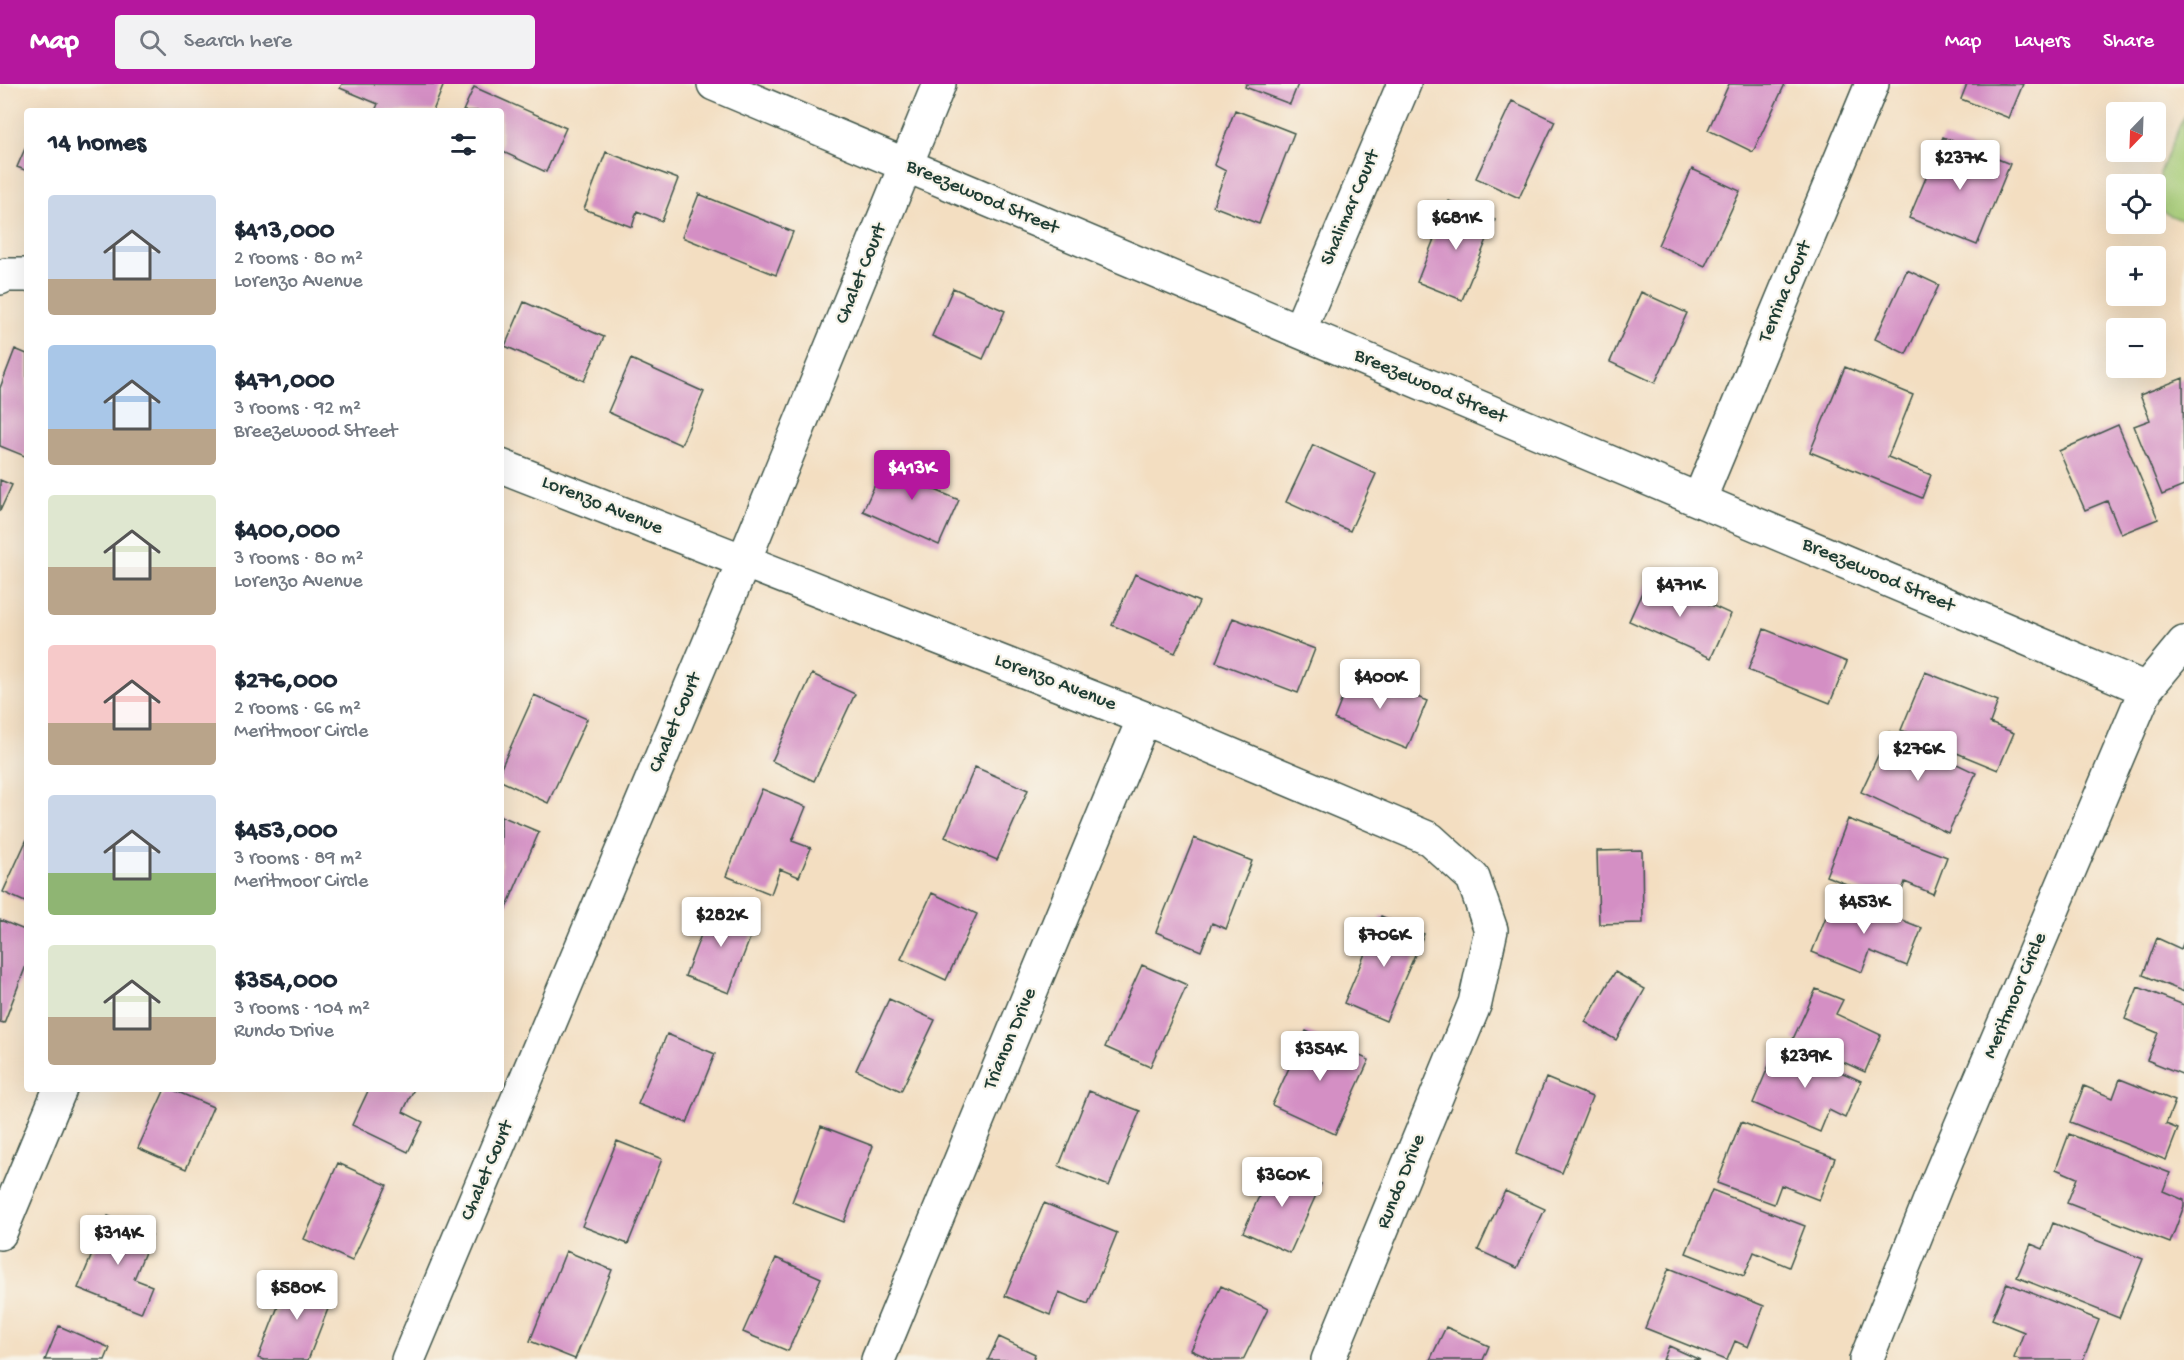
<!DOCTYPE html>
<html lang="en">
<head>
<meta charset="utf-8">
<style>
	body { margin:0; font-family:"Gochi Hand",sans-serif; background:#f2f2f3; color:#1f2937; height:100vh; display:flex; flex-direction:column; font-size:22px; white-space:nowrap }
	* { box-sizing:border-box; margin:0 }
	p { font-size:20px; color:#747a83 }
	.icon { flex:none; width:33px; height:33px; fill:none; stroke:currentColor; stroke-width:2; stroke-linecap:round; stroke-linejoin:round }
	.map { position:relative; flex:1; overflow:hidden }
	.details { position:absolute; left:24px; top:24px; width:480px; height:984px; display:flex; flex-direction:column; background:#fff; border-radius:6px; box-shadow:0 6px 24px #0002 }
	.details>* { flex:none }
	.needle { width:39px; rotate:203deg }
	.tools { position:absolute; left:2106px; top:18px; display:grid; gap:12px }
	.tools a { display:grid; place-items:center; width:60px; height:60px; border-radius:6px; background:#fff; box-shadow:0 6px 24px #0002; font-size:30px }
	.price { position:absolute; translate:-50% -51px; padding:0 14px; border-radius:6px; background:#fff; color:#222; font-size:20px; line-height:39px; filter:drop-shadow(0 2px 3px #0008) }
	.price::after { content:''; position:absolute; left:50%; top:36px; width:18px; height:14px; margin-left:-9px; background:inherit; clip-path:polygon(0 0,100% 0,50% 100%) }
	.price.on { background:#b5179e; color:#fff }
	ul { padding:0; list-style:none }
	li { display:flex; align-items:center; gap:18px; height:150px; padding:0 24px }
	li span { display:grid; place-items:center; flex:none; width:168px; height:120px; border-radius:6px; color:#555 }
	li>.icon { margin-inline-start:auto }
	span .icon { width:72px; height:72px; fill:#fffc; stroke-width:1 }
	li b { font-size:26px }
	h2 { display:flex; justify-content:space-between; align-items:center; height:72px; padding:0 24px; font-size:26px }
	header { display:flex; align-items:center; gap:36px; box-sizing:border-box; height:84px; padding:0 30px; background:#b5179e; color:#fff }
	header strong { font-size:28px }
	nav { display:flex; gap:33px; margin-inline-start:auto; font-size:21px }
	.search { width:420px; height:54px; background:#f2f2f3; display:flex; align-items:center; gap:15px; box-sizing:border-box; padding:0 21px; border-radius:6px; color:#747a83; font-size:22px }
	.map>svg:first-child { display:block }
	.green { fill:#a7ce78; stroke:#638656; stroke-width:1.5 }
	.building { fill:#d48fc4 }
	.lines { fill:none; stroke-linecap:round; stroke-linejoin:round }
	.minor-casing { stroke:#3f5549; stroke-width:36 }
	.minor { stroke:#fff; stroke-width:33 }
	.labels { text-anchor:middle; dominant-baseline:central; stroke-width:4.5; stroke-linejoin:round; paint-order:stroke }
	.street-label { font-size:20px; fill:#1f3d34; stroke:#f7f3e8 }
</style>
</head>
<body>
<header>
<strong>Map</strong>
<div class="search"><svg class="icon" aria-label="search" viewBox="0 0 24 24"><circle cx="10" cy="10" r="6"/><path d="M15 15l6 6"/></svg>Search here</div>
<nav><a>Map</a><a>Layers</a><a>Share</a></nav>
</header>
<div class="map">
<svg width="2184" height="1276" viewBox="0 0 2184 1276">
	<rect width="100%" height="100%" fill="#f7f3e8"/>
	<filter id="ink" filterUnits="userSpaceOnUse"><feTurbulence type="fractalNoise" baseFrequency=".0167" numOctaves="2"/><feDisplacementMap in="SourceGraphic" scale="12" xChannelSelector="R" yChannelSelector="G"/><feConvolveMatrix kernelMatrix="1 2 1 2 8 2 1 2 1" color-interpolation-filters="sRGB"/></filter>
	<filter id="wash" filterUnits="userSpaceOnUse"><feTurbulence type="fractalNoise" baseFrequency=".008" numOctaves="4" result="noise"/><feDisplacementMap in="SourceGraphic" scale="24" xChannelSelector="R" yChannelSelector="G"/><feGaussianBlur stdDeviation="1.35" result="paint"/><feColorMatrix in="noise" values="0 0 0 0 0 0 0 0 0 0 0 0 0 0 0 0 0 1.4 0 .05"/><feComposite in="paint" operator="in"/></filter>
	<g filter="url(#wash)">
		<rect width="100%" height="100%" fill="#f3dec1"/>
		<!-- green -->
		<path class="green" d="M2184,31V137L2162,128L2160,89Z"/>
		<g id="blocks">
			<!-- building -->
			<path class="building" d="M342,0H444L433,27H375L378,20L340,4Z
				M1246,0H1298L1290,20L1245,3Z
				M1729,0H1785L1753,68L1708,46Z
				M1967,0H2023L2009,34L1961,15Z
				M474,3L566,44L546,88L501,67V27H463Z
				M1512,17L1555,37L1519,114L1476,94Z
				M1235,26L1294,49L1259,140L1213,122L1226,87L1214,81Z
				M1943,53L2010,80L1977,161L1909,134Z
				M27,60V87L17,83Z
				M606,68L678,95L662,137L637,127L632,143L584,125Z
				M1692,85L1740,107L1705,182L1658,161Z
				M699,110L793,148L776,191L682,153Z
				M1449,117L1495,136L1462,216L1417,198Z
				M1907,186L1939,201L1906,270L1875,255Z
				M953,204L1005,227L983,275L932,252Z
				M1641,208L1687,229L1655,299L1610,278Z
				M524,218L604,253L584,297L505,262Z
				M15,265L27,270V373L0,362V304Z
				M631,275L704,308L681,361L608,328Z
				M1845,283L1913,311L1888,373L1931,391L1922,414L1810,368Z
				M2183,294L2184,402L2162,411L2134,342L2150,336L2140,311Z
				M2118,341L2158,435L2121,450L2107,417L2085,426L2059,367Z
				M1313,361L1376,390L1350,447L1286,418Z
				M907,373L941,389L933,405L959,416L939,461L863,427L883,383L899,391Z
				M0,396L12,401L0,427Z
				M1135,490L1199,518L1175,569L1112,541Z
				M1649,493L1731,530L1711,574L1629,537Z
				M1233,534L1315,565L1298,609L1216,578Z
				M1764,545L1847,578L1830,619L1748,586Z
				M1353,587L1427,617L1407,665L1334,635Z
				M1925,588L1998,617L1990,639L2014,649L1998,686L1901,646Z
				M812,590L855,610L814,697L772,677Z
				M534,611L587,635L548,719L501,697V684Z
				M1889,648L1976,689L1948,749L1861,708Z
				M975,683L1028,706L997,776L945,753Z
				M762,705L806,723L792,757L811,764L799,793L780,785L771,810L726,792Z
				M501,732L539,748L501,836Z
				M1848,735L1947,773L1933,810L1905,798L1897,820L1826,792Z
				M1194,754L1252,777L1226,845L1212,839L1201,867L1156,848Z
				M27,755V819L3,808Z
				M1642,766L1643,839L1599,840L1597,767Z
				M932,809L977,830L946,896L901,875Z
				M1835,810L1922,844L1907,882L1870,867L1862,888L1812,868Z
				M713,820L757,836L729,909L685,892Z
				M1381,832L1424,850L1386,937L1344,919Z
				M0,836L27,847V879L4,939L0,938Z
				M2157,854L2181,865L2184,857V908L2143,891Z
				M1142,881L1187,901L1150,983L1105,963Z
				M1615,888L1645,905L1616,956L1585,938Z
				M2138,903L2184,921V991L2147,976L2158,949L2125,935Z
				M1816,905L1843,916L1836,930L1881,951L1865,988L1793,955Z
				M889,915L935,936L901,1007L856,986Z
				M1306,947L1369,976L1335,1050L1272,1021Z
				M667,950L715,970L687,1039L638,1020Z
				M1778,960L1861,997L1845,1034L1829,1026L1820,1048L1753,1019Z
				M1546,994L1592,1013L1562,1089L1516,1070Z
				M2120,995L2175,1017L2166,1040L2178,1045L2166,1076L2070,1038L2084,1002L2113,1014Z
				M165,1005H171L213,1023L186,1085L138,1064Z
				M369,1005H414L403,1028L423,1038L408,1068L352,1041Z
				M1089,1007L1140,1027L1109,1102L1059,1082Z
				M1741,1038L1835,1074L1819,1116L1781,1101L1774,1120L1717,1099Z
				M821,1042L873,1062L844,1138L792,1118Z
				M2069,1050L2170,1089L2163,1107L2184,1116V1122L2170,1159L2067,1119L2077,1094L2056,1085Z
				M617,1057L662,1075L628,1160L582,1142Z
				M338,1079L387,1101L352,1177L304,1155Z
				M1274,1079L1321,1100L1290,1169L1243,1148Z
				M1712,1106L1805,1142L1789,1183L1754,1168L1744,1192L1686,1169Z
				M1505,1107L1545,1125L1517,1184L1478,1166Z
				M1044,1119L1117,1149L1088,1220L1059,1208L1050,1231L1005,1212Z
				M108,1132L152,1151L134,1195L152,1202L141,1229L78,1204Z
				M2053,1139L2143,1175L2119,1234L2017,1193L2031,1160L2043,1165Z
				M566,1167L612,1186L575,1275L530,1257Z
				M776,1174L821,1194L788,1267L743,1248Z
				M1669,1184L1764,1222L1748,1263L1735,1257L1727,1276H1725L1645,1244Z
				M291,1189L335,1207L308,1276H264L258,1274Z
				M2007,1199L2099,1236L2083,1276H2019L2014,1274L2024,1248L1992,1235Z
				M1221,1202L1268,1225L1243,1276H1212L1191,1266Z
				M59,1242L110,1264L105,1276H45Z
				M1446,1243L1489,1262L1483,1276H1430Z
				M999,1253L1035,1270L1033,1276H988Z
				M1669,1262L1700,1276H1663Z"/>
		</g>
	</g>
	<g filter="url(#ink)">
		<use href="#blocks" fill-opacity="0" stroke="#3f5549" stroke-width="1.5"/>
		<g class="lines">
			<!-- minor casing -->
			<g class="minor-casing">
				<path id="minor" d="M714,0L2146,605
					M0,194L6,191H27
					M1299,247L1404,0
					M501,382L1144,634L1430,755L1473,794L1491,846L1475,919L1328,1276
					M1699,416L1872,0
					M0,1149L60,1005
					M408,1276L743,479L939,0
					M878,1276L1144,634
					M1866,1276L1938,1096L2146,605L2184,559"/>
			</g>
			<!-- minor -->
			<use href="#minor" class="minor"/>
		</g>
	</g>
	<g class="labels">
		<!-- street labels -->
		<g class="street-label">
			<text transform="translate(982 114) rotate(23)">Breezewood Street</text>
			<text transform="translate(1351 124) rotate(-67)">Shalimar Court</text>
			<text transform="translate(862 190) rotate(-68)">Chalet Court</text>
			<text transform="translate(1786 208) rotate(-67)">Terrina Court</text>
			<text transform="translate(1430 303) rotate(23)">Breezewood Street</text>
			<text transform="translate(602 422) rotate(22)">Lorenzo Avenue</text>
			<text transform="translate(1878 492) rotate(23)">Breezewood Street</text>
			<text transform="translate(1055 599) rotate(21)">Lorenzo Avenue</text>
			<text transform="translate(676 639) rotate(-67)">Chalet Court</text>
			<text transform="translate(2016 912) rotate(-67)">Meritmoor Circle</text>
			<text transform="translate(1011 955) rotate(-67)">Trianon Drive</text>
			<text transform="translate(488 1087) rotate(-67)">Chalet Court</text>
			<text transform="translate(1402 1098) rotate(-68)">Rundo Drive</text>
		</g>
	</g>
</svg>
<div class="tools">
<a><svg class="needle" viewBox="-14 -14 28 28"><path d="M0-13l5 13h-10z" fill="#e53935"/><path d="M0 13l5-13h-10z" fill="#747a83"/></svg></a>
<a><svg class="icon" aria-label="locate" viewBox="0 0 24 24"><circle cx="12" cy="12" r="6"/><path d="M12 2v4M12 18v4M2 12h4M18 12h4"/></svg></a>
<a>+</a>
<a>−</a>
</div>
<b class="price" style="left:1960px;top:107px">$237K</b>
<b class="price" style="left:1456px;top:167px">$681K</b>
<b class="price on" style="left:912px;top:417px">$413K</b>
<b class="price" style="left:1680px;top:534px">$471K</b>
<b class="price" style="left:1380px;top:626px">$400K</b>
<b class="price" style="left:1918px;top:698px">$276K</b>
<b class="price" style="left:1864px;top:851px">$453K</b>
<b class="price" style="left:721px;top:864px">$282K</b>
<b class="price" style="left:1384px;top:884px">$706K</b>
<b class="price" style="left:1320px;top:998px">$354K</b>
<b class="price" style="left:1805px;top:1005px">$239K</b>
<b class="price" style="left:1282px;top:1124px">$360K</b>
<b class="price" style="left:118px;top:1182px">$314K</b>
<b class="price" style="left:297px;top:1237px">$580K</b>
<section class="details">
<h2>14 homes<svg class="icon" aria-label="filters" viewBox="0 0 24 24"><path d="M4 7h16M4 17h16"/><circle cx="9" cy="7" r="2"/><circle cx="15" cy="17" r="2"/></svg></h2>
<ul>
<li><span style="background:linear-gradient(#c9d6e8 70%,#b9a48a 0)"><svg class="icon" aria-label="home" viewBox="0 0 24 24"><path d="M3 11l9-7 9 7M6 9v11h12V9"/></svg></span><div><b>$413,000</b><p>2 rooms · 80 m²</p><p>Lorenzo Avenue</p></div></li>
<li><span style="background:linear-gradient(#a9c7e8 70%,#b9a48a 0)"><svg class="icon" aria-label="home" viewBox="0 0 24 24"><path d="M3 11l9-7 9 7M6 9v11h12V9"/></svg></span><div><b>$471,000</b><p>3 rooms · 92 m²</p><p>Breezewood Street</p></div></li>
<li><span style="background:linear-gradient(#dfe7d0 60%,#b9a48a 0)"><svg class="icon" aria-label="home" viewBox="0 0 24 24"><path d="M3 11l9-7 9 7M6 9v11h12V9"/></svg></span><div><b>$400,000</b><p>3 rooms · 80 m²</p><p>Lorenzo Avenue</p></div></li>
<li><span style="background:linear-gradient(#f6c9c9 65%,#b9a48a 0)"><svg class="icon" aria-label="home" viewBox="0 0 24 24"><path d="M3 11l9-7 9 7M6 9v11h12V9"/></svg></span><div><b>$276,000</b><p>2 rooms · 66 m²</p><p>Meritmoor Circle</p></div></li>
<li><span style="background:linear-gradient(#c9d6e8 65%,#8fb573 0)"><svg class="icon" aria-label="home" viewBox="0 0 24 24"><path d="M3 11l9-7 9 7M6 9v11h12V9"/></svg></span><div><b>$453,000</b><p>3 rooms · 89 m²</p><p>Meritmoor Circle</p></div></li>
<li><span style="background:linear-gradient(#dfe7d0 60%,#b9a48a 0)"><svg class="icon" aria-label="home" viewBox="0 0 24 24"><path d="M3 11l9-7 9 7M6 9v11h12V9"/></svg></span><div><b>$354,000</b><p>3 rooms · 104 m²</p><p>Rundo Drive</p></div></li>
</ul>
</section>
</div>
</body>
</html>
